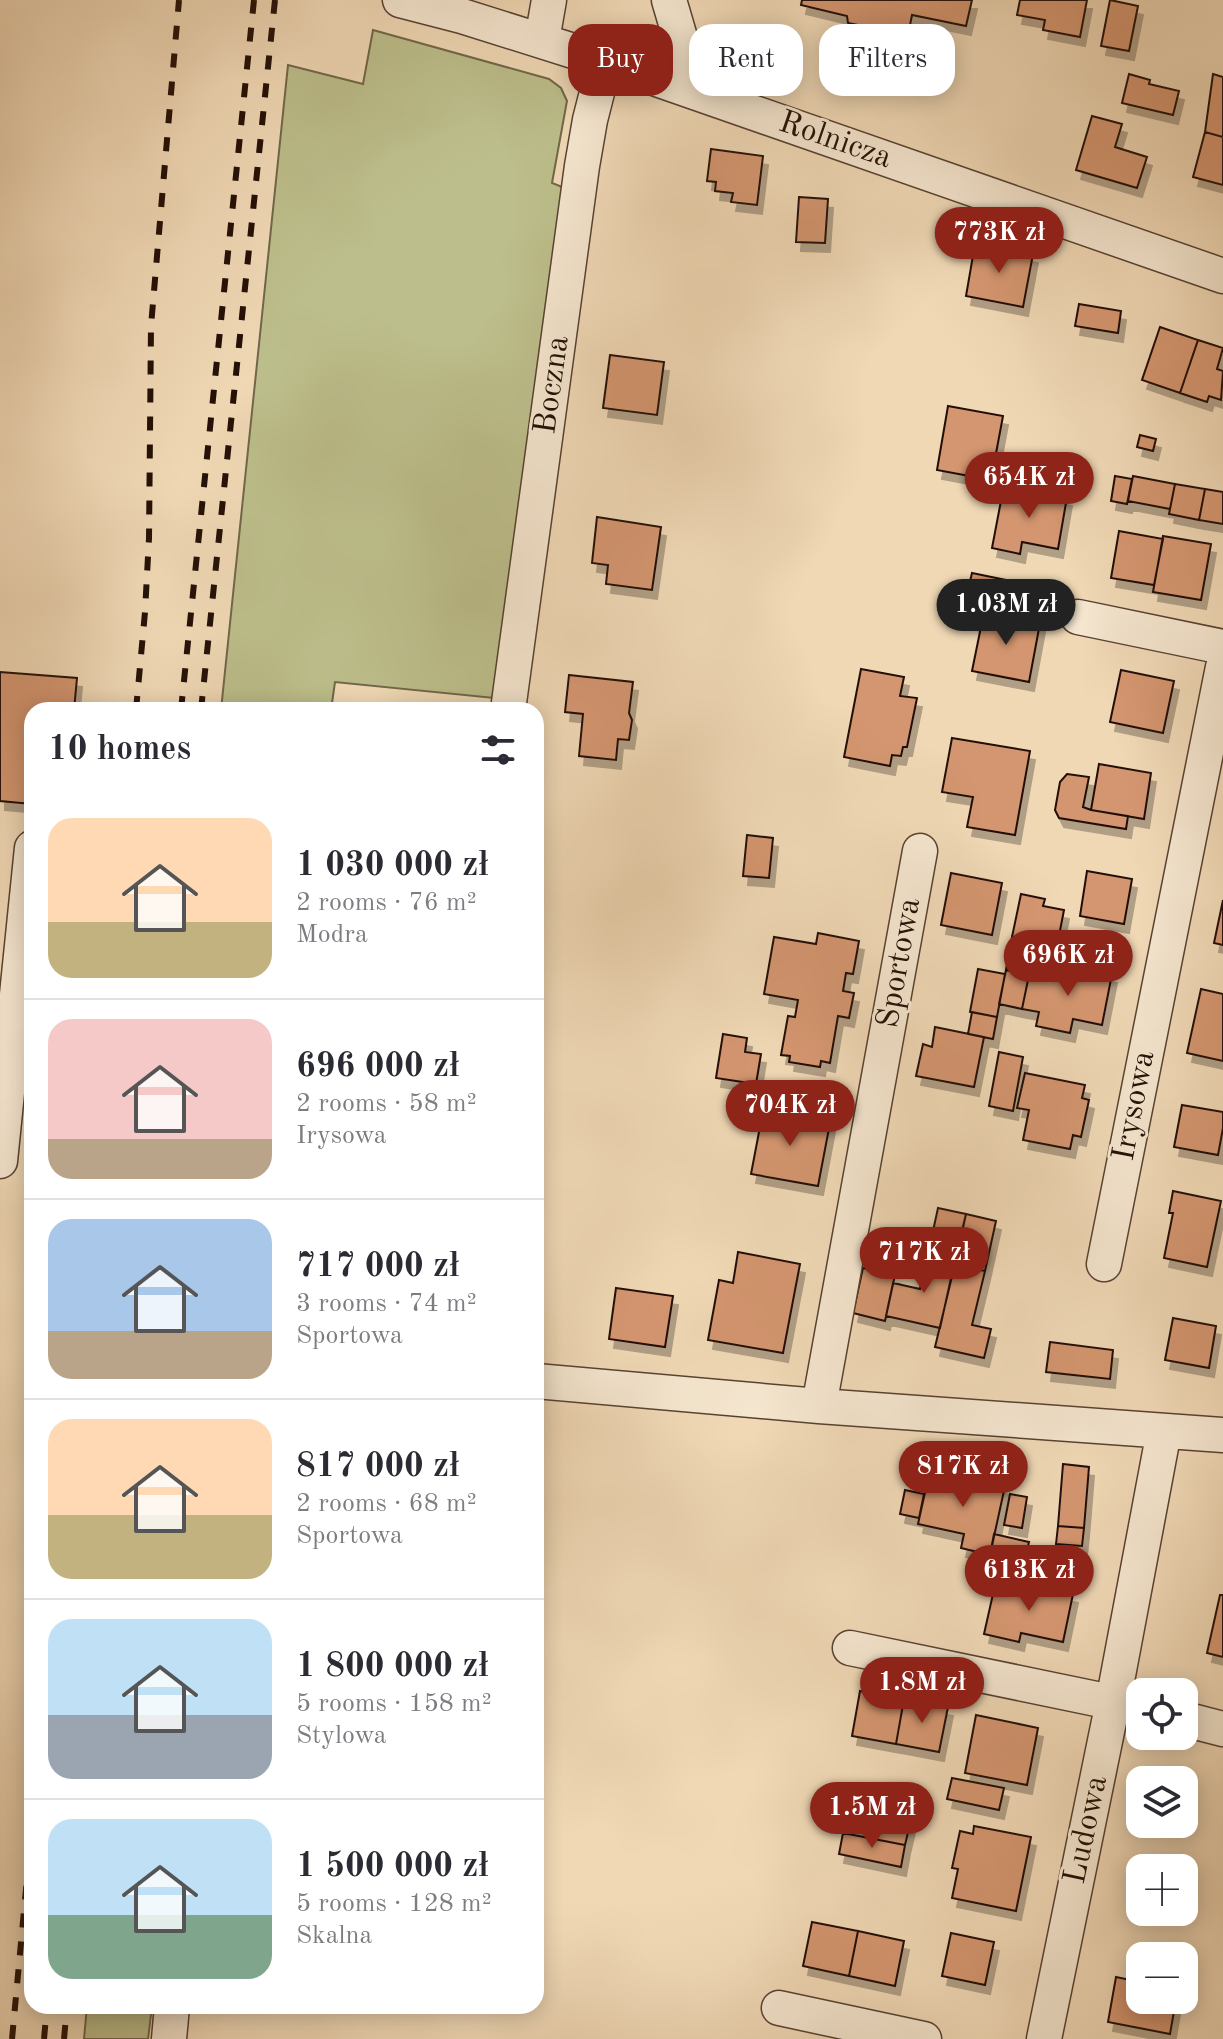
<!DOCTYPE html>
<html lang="en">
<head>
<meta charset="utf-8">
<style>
	body { margin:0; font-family:"Old Standard TT",serif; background:#f7f7f7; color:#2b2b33; height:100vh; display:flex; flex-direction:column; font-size:30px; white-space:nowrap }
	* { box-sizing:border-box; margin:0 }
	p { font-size:26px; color:#7c7c81 }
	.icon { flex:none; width:44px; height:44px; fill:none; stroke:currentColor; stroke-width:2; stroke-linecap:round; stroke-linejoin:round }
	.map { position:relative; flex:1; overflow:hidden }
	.panel { position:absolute; left:24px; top:702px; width:520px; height:1312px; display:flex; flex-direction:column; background:#fff; border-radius:24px; box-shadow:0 4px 20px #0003 }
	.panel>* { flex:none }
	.top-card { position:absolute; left:568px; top:24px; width:534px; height:72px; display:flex; gap:16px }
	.fabs { position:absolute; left:1126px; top:1678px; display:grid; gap:16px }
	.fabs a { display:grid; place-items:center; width:72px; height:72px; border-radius:16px; background:#fff; box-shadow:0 4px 20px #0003; font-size:40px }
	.price { position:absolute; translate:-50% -68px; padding:0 18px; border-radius:28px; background:#8f2418; color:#fff; font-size:26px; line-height:52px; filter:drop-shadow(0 2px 4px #0008) }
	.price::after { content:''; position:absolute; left:50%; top:48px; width:24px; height:18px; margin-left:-12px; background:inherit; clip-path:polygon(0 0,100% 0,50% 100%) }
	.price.selected { background:#222; color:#fff }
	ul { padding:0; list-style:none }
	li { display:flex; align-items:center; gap:24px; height:200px; padding:0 24px }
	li+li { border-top:2px solid #e1e1e2 }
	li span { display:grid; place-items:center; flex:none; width:224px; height:160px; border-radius:24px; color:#555 }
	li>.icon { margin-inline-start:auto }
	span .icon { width:96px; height:96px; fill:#fffc; stroke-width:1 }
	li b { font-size:34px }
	h2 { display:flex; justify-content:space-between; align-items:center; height:96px; padding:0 24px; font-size:34px }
	.chip { padding:0 28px; border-radius:24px; background:#fff; box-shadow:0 4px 20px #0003; font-size:28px; line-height:72px }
	.chip.selected { background:#8f2418; color:#fff }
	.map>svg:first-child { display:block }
	.green { fill:#bcbe8b; stroke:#706749; stroke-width:2 }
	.building { fill:#d4966f; stroke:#241007; stroke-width:2; filter:url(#shadow) }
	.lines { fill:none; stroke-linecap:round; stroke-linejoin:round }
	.minor-casing { stroke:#574232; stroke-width:37 }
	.minor { stroke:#f5e6cf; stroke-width:34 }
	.rail { stroke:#241007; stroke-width:6; stroke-dasharray:14 14; stroke-linecap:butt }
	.labels { text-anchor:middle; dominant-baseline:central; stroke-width:6; stroke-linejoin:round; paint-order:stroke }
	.street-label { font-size:32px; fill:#241007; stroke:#f5e6cf }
</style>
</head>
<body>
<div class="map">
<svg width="1223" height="2039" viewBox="0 0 1223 2039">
	<defs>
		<filter id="shadow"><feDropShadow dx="5" dy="9" stdDeviation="0" flood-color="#0004"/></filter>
	</defs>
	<rect width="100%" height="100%" fill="#f0d8b5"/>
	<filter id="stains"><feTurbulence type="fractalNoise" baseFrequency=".0025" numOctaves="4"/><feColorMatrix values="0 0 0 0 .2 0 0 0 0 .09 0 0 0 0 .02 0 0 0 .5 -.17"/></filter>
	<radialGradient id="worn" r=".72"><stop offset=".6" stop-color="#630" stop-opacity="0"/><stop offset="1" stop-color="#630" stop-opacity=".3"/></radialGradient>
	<!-- green -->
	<path class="green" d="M373,30L549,79L561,88L567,101L552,183L567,189L494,698L335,682L331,710H221L288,65L363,84Z
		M87,2006H152L148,2039H84Z"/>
	<!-- building -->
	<path class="building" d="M802,0H972L966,26L912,15L908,35L848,23L847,16L801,5Z
		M1020,0H1087L1080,37L1043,30L1045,20L1017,15Z
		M1110,0L1138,6L1129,51L1101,46Z
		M1129,74L1150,80L1149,84L1179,91L1173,115L1122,103Z
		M1213,74L1223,77V137L1205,132Z
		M1092,116L1122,124L1115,147L1147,157L1137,188L1076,170Z
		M1205,132L1223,137V185L1193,177Z
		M711,149L763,156L757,205L731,202L733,193L715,191L716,182L707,181Z
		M799,197L828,199L825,243L796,242Z
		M975,244L1033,254L1023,307L966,296Z
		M1079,304L1121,311L1118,333L1075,326Z
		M1160,327L1198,340L1180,393L1142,380Z
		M1198,340L1223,348L1217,369L1223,371L1221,400L1209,396L1207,402L1180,393Z
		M610,355L664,362L657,415L603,408Z
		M948,406L1003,416L991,480L937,470Z
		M1140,435L1156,439L1153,451L1137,447Z
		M1115,476L1132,479L1127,504L1111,501Z
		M1133,476L1175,484L1170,509L1128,501Z
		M1175,484L1205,489L1199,520L1169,514Z
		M1004,485L1067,497L1058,549L1022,542L1020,554L992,548Z
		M1205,489L1223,492V524L1199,520Z
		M597,517L661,527L652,590L606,584L608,565L592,563Z
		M1119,531L1163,539L1154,585L1111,578Z
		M1163,536L1211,544L1201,600L1153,592Z
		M972,573L1016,582L1011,600L968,590Z
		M968,590L1011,600L1007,616L984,612L981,623L962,619Z
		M984,612L1040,623L1029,682L972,671Z
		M861,669L904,677L900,696L917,698L907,747H903L901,756L892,755L890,766L844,757Z
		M1121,670L1174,681L1163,733L1110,722Z
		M0,672L77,678L74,710H32V804L0,801Z
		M569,675L633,682L629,713L632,720L629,740L618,739L616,760L579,756L583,714L565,712Z
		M952,738L1030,751L1015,835L967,827L973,797L942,792Z
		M1099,764L1151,773L1144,819L1091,810Z
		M1067,774L1089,777L1083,807L1091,810L1128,816L1126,829L1059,818L1055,810L1060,782Z
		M747,835L773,838L769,878L743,876Z
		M1087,871L1132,879L1124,924L1080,916Z
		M951,873L1002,883L992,935L941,925Z
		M1021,894L1045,899L1043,906L1064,910L1057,946L1012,937Z
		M1223,900V945L1214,943Z
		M818,933L859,941L853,974L846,973L843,991L854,993L849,1018L838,1016L830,1063L821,1061L820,1067L789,1062L790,1056L781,1055L788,1016L795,1017L798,1000L764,994L774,937L816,944Z
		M1012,937L1047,944L1041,977L1006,970Z
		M1060,963L1112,974L1102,1025L1073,1019L1070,1033L1036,1026L1039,1012L1022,1009L1029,975L1057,980Z
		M978,969L1005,974L997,1017L970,1012Z
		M1006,970L1029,975L1022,1009L999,1004Z
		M1201,989L1223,994V1061L1187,1053Z
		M972,1012L997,1017L993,1039L968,1034Z
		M935,1027L984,1037L974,1087L916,1076L923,1044L932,1047Z
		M723,1034L747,1038L745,1052L761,1054L756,1084L716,1078Z
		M999,1052L1023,1057L1013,1111L989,1106Z
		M1025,1073L1085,1085L1082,1098L1089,1100L1081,1137L1073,1135L1070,1149L1023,1140L1029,1110L1017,1108Z
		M1182,1105L1223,1112V1128L1218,1155L1174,1147Z
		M763,1111L830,1123L818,1186L751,1174Z
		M1173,1191L1221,1201L1207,1267L1164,1258L1173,1213H1169Z
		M938,1208L966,1214L955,1260L928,1254Z
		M966,1214L996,1221L985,1271L955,1264Z
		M738,1252L800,1264L783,1353L708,1340L719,1280L733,1283Z
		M928,1254L955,1260L940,1328L886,1316L893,1283L920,1289Z
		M955,1264L985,1271L972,1325L991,1329L984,1358L935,1347Z
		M863,1268L895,1275L885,1321L853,1313Z
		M616,1288L673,1296L665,1347L609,1339Z
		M1173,1318L1216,1326L1209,1368L1165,1360Z
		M1050,1342L1113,1350L1110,1379L1046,1372Z
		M1063,1464L1089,1467L1084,1528L1058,1526Z
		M930,1470L1005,1486L990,1555L961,1548L964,1534L918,1524Z
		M905,1490L924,1494L919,1518L900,1514Z
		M1010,1494L1027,1497L1022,1528L1004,1525Z
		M1058,1526L1084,1528L1082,1546L1056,1544Z
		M994,1534L1029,1542L1024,1562L990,1555Z
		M1008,1580L1073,1594L1063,1642L1021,1633L1019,1642L984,1634L993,1594L1004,1596Z
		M1220,1595H1223V1657L1207,1653Z
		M860,1691L904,1699L896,1744L852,1736Z
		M904,1699L948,1707L939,1752L896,1744Z
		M976,1715L1038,1728L1027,1785L965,1773Z
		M952,1778L1004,1788L999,1810L947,1799Z
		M847,1811L910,1824L905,1845L843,1833Z
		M974,1826L1031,1837L1016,1911L952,1898L958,1869L952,1868L960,1831L973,1834Z
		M843,1833L905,1845L901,1867L839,1854Z
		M812,1922L858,1931L849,1976L803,1966Z
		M858,1931L904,1941L895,1986L849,1976Z
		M951,1933L994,1942L985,1985L942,1976Z
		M1116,1977L1140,1982V2000H1176L1170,2034L1108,2022Z"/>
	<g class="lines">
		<!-- minor casing -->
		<g class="minor-casing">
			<path id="minor" d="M400,0L462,16L605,61L1223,276
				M669,0L696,92
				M542,40L549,0
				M1078,617L1223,647
				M508,710L582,166L590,120L605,61
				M0,1161L32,848
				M1104,1264L1223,667
				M536,1381L819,1406L1223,1435
				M819,1406L920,851
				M850,1648L1140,1708
				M1184,1719L1223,1729
				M779,2008L924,2039
				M169,2039L172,2006
				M1044,2039L1113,1702L1164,1431"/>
		</g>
		<!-- minor -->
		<use href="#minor" class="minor"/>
		<!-- rail -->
		<path class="rail" d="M136,710L145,612L149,538L151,326L179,0
			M181,710L254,0
			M201,710L275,0
			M12,2039L32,1825
			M44,2039L47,2006
			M64,2039L67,2006"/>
	</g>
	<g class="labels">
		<!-- street labels -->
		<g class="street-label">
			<text transform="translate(835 141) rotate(19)">Rolnicza</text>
			<text transform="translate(553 385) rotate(-82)">Boczna</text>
			<text transform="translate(900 963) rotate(-80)">Sportowa</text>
			<text transform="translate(1135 1106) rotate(-79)">Irysowa</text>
			<text transform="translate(1087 1830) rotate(-78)">Ludowa</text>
		</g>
	</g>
	<rect width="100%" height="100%" filter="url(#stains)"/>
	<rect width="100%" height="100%" fill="url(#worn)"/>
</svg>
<div class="fabs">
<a><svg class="icon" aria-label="locate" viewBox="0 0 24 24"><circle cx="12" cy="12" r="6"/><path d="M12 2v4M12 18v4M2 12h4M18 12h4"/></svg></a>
<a><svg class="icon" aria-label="layers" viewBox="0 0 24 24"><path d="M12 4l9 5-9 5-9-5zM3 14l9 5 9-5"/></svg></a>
<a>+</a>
<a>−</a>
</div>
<b class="price" style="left:999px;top:275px">773K zł</b>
<b class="price" style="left:1029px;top:520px">654K zł</b>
<b class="price selected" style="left:1006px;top:647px">1.03M zł</b>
<b class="price" style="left:1068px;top:998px">696K zł</b>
<b class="price" style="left:790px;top:1148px">704K zł</b>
<b class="price" style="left:924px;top:1295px">717K zł</b>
<b class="price" style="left:963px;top:1509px">817K zł</b>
<b class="price" style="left:1029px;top:1613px">613K zł</b>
<b class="price" style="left:922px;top:1725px">1.8M zł</b>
<b class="price" style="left:872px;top:1850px">1.5M zł</b>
<div class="top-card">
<a class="chip selected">Buy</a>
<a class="chip">Rent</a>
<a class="chip">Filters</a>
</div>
<section class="panel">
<h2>10 homes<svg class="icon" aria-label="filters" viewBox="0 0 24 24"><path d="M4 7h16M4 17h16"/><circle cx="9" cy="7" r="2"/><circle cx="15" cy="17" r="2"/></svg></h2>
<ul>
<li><span style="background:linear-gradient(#ffd9b3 65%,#c2b280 0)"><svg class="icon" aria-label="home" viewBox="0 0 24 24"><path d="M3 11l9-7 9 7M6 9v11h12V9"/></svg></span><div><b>1 030 000 zł</b><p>2 rooms · 76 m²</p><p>Modra</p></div></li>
<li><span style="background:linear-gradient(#f6c9c9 75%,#b9a48a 0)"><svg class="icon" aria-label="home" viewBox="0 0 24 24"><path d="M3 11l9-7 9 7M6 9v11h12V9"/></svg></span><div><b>696 000 zł</b><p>2 rooms · 58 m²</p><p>Irysowa</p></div></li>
<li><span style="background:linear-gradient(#a9c7e8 70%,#b9a48a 0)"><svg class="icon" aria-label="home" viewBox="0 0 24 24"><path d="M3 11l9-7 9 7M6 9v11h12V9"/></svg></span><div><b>717 000 zł</b><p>3 rooms · 74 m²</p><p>Sportowa</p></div></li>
<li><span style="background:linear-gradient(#ffd9b3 60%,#c2b280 0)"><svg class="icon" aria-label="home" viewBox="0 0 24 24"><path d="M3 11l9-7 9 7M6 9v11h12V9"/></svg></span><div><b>817 000 zł</b><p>2 rooms · 68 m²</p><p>Sportowa</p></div></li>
<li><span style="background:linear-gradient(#bfe0f5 60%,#9aa5b1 0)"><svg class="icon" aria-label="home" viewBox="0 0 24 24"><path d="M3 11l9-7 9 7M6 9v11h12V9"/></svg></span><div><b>1 800 000 zł</b><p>5 rooms · 158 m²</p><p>Stylowa</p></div></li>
<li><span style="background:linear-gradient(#bfe0f5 60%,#7fa58c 0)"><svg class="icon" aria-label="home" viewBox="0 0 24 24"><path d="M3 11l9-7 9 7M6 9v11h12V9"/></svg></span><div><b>1 500 000 zł</b><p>5 rooms · 128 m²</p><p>Skalna</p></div></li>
</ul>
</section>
</div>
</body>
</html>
